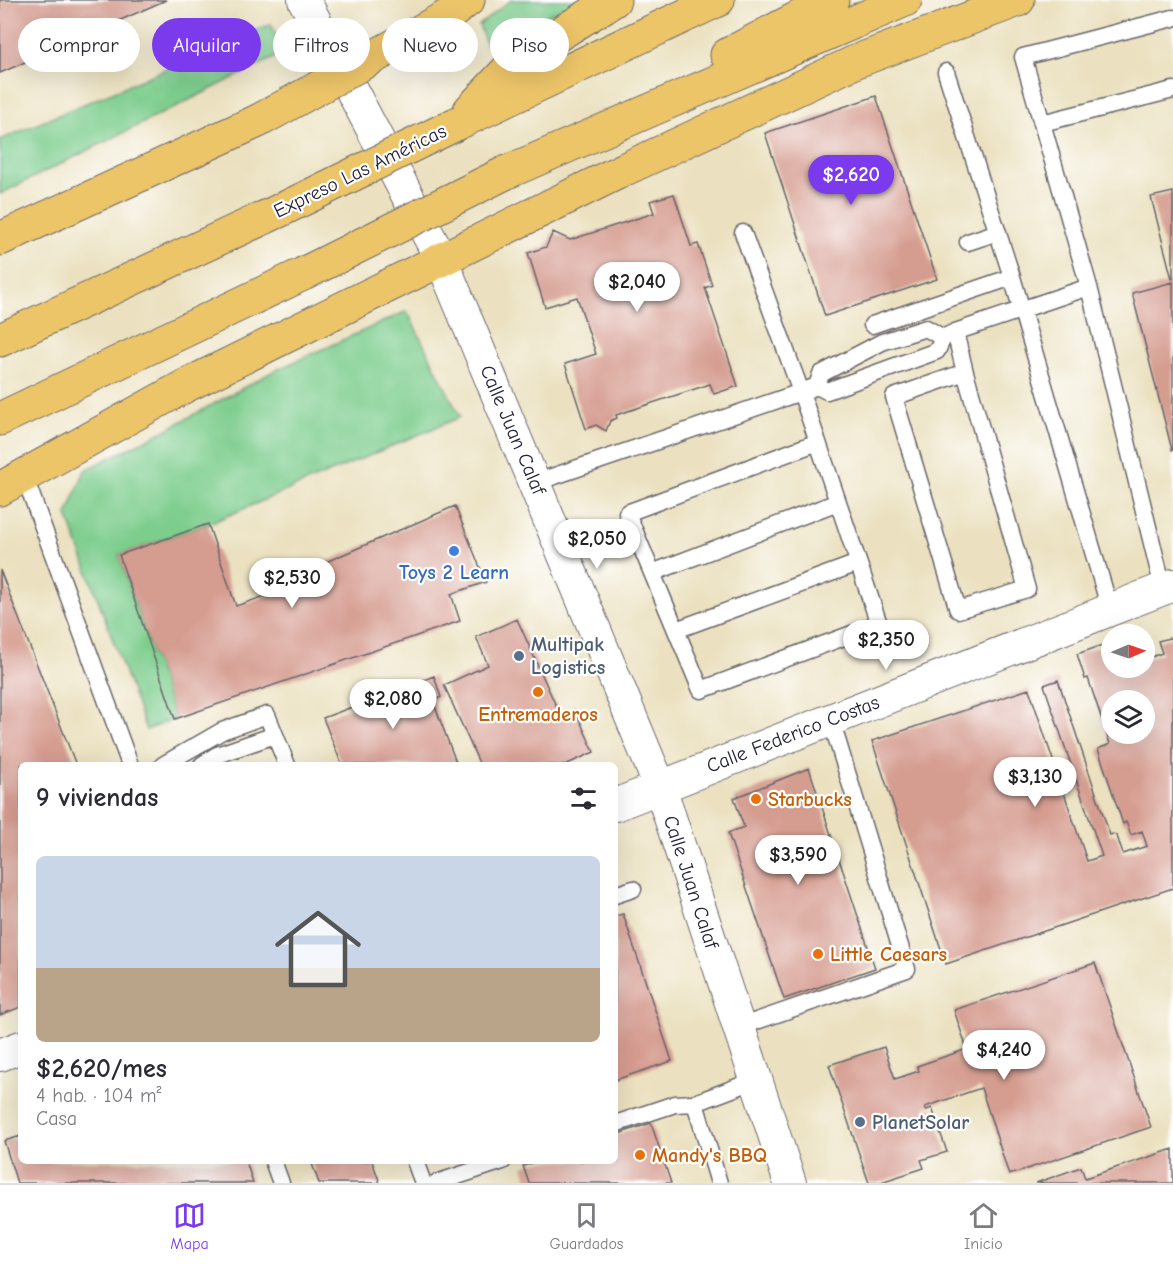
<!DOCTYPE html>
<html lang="es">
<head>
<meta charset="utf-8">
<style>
	body { margin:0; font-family:"Comic Neue",sans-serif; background:#f2f2f3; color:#2b2b33; height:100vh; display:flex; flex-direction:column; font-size:22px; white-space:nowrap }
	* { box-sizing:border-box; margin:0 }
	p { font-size:20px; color:#7c7c81 }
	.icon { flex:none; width:33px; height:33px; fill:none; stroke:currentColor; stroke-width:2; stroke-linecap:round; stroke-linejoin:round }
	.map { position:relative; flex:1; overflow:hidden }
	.details { position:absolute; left:18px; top:762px; width:600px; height:402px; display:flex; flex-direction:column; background:#fff; border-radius:9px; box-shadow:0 6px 24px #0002 }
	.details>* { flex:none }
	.top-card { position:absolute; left:18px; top:18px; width:600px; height:54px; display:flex; gap:12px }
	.needle { width:39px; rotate:88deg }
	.controls { position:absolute; left:1101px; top:624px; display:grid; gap:12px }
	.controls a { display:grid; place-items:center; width:54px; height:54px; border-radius:50%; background:#fff; box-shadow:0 6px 24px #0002; font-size:30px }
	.price { position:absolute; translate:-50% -51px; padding:0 14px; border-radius:21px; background:#fff; color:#222; font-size:20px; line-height:39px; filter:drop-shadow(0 2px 3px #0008) }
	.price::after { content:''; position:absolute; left:50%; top:36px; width:18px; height:14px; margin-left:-9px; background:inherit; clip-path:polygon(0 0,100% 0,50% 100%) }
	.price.selected { background:#7c3aed; color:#fff }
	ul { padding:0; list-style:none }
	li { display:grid; align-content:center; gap:12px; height:318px; padding:0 18px }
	li span { display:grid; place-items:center; height:186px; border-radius:9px; color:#555 }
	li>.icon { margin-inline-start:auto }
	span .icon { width:108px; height:108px; fill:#fffc; stroke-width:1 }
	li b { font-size:26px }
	h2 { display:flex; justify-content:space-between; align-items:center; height:72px; padding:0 18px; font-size:26px }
	.chip { padding:0 21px; border-radius:27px; background:#fff; box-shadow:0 6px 24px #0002; font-size:21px; line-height:54px }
	.chip.selected { background:#7c3aed; color:#fff }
	.dock { display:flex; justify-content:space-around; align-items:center; height:84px; border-top:2px solid #e1e1e2; background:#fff; font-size:16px; color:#7c7c81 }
	.dock a { display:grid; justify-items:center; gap:3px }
	.dock .selected { color:#7c3aed }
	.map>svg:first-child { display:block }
	.green { fill:#7dcd8d; stroke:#507864; stroke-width:1.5 }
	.building { fill:#d59c90; fill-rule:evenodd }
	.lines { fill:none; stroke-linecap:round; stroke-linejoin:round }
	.service-casing { stroke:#68656a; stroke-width:19 }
	.minor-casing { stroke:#68656a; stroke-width:34 }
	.motorway-casing { stroke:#68656a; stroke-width:35 }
	.service { stroke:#fff; stroke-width:16 }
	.minor { stroke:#fff; stroke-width:32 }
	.motorway { stroke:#edc569; stroke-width:33 }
	.motorway-bridge-casing { stroke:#68656a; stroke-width:35; stroke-linecap:butt }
	.motorway-bridge { stroke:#edc569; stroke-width:33 }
	.shop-dot { fill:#3f7fe0; stroke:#fff; stroke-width:2 }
	.service-dot { fill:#5c6f8a; stroke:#fff; stroke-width:2 }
	.food-dot { fill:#e8710a; stroke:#fff; stroke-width:2 }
	.labels { text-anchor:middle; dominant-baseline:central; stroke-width:4.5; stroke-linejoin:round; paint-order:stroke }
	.street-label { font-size:20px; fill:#22223b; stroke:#fff }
	.shop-label { font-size:20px; font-weight:bold; fill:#366cbe; stroke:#fff }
	.service-label { font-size:20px; font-weight:bold; fill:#4e5e75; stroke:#fff; text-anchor:start }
	.food-label { font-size:20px; font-weight:bold; fill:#c56008; stroke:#fff; text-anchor:start }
</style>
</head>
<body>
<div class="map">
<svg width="1173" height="1183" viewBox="0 0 1173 1183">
	<rect width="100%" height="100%" fill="#fff"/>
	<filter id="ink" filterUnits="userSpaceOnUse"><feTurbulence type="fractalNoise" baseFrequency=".0167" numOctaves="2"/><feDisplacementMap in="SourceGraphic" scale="12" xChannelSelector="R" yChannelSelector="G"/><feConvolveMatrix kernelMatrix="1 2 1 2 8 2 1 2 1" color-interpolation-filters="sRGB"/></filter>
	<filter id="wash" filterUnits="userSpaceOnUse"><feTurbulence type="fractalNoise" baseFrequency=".008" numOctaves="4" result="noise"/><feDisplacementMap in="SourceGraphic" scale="24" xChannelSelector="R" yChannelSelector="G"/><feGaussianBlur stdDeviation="1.35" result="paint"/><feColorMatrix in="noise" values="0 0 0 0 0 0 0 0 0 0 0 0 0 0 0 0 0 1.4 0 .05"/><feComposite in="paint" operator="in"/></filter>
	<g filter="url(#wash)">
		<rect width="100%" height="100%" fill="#ebe1c0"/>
		<!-- green -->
		<path class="green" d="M511,0H580L486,44L479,25Z
			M271,24L284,53L0,194V140Z
			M407,311L460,417L208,524L119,555L175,719L146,730L67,515L85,470L164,431L272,372Z"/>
		<g id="blocks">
			<!-- building -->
			<path class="building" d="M0,0H166L0,73Z
				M876,96L937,279L825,316L765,133Z
				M1173,192V279H1172L1151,197Z
				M674,194L691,246L698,244L712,285L705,288L738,386L714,394L710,384L616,415L617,418L610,421L606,431L596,425L586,429L565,364L596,354L577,297L545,307L528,253L546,247L553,232L570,240L654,213L650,201Z
				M1173,282V450H1172L1132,293Z
				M455,506L486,582L451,594L460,621L175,719L119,555L208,524L236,606L323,576L319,565Z
				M0,570L76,765H21V1007L0,1015Z
				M517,619L561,717L575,710L594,752L565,765H534L533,763L528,765H480L444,685L488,665L476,637Z
				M1173,637V888L946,964L872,741L1029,689L1087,861L1102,856L1044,685L1058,680L1110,835L1113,834L1117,836L1123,854L1147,846L1142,831L1131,835L1126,822L1123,824L1098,749L1110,744L1088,678L1085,679L1077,654L1112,642V668H1144V655L1146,659L1162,653L1158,641ZM1112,700H1144V734H1112Z
				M434,676L441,697L433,701L457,765H342L323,718Z
				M809,768L875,968L784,999L728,833L744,827L734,798Z
				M623,914L672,1061L615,1080V916Z
				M1095,963L1151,1127L1009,1175L981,1088L925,1107L926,1110L932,1108L947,1152L921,1160L924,1168L878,1183H869L829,1065L884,1047L895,1079L919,1071L917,1066L967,1049L954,1010Z
				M651,1123L671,1183H529L523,1166L539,1161H615V1135Z
				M21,1136V1161H246L253,1183H17L4,1141Z
				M1173,1149V1183H1036L1081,1167L1085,1178Z
				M311,1161H372L380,1183H319Z"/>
		</g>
	</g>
	<g filter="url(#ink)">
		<use href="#blocks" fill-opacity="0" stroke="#68656a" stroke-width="1.5"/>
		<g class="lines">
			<!-- service casing -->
			<g class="service-casing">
				<path id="service" d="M946,72L1012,277L1110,609
					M1042,123L1173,90
					M743,233L801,392L817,386L827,391L937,351L943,338L955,332
					M968,242L998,232
					M872,325L1012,277
					M965,372L894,397L958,610L1027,589L965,372L955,332L1089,287
					M817,386L821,374L882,342L926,328L943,338
					M24,475L130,765
					M534,483L801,392L879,624L701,690L627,513L818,442
					M652,573L838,502
					M1163,588L1089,287L1023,57L1173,18
					M676,630L858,563
					M163,765L222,731L267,715L287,765
					M202,765L217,755L275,735
					M615,895L633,889
					M739,1027L907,969L831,720
					M695,1103L719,1183
					M615,1124L675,1104L695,1103L756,1080
					M273,1161L281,1183
					M415,1161L423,1183
					M436,1183L503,1161"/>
			</g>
			<!-- minor casing -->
			<g class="minor-casing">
				<path id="minor" d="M304,0L442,261L660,787L790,1183
					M615,805L1173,585
					M0,1055L21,1047"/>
			</g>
			<!-- motorway casing -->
			<g class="motorway-casing">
				<path id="motorway" d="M446,17L468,0
					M727,55L832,0
					M470,110L517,60L614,0
					M456,124L718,0
					M505,173L905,0
					M0,239L258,121
					M0,340L285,208
					M0,419L303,274
					M0,489L187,385L625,169L857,61L1018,0"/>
			</g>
			<!-- service -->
			<use href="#service" class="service"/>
			<!-- minor -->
			<use href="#minor" class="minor"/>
			<!-- motorway -->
			<use href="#motorway" class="motorway"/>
			<!-- motorway-bridge casing -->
			<g class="motorway-bridge-casing">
				<path id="motorway-bridge" d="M258,121L446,17
					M285,208L456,124
					M303,274L505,173"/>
			</g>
			<!-- motorway-bridge -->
			<use href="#motorway-bridge" class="motorway-bridge"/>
		</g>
	</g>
	<!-- markers -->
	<circle class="shop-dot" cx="454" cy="551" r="6"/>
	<g class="service-dot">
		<circle cx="519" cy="656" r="6"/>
		<circle cx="860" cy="1122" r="6"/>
	</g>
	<g class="food-dot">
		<circle cx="538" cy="692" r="6"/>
		<circle cx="756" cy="799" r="6"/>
		<circle cx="818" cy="954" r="6"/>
		<circle cx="640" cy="1155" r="6"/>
	</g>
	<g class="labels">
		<!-- street labels -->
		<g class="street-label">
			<text transform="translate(360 171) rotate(-26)">Expreso Las Américas</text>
			<text transform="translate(513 430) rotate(67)">Calle Juan Calaf</text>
			<text transform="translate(793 734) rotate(-21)">Calle Federico Costas</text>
			<text transform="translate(691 882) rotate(72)">Calle Juan Calaf</text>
		</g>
		<!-- shop labels -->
		<g class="shop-label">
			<text x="454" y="572">Toys 2 Learn</text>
		</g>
		<!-- service labels -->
		<g class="service-label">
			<text x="531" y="644">Multipak<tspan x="531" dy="23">Logistics</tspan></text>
			<text x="872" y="1122">PlanetSolar</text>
		</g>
		<!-- food labels -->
		<g class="food-label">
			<text x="538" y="714" text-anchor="middle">Entremaderos</text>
			<text x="768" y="799">Starbucks</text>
			<text x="830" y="954">Little Caesars</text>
			<text x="652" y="1155">Mandy's BBQ</text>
		</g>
	</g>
</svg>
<div class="controls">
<a><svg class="needle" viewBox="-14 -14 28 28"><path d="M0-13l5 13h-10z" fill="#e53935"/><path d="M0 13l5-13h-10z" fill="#7c7c81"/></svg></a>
<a><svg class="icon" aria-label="layers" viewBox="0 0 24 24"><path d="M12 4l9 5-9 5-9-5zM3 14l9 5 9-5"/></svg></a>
</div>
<b class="price selected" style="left:851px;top:206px">$2,620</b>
<b class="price" style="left:637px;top:313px">$2,040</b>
<b class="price" style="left:597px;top:570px">$2,050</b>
<b class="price" style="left:292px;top:609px">$2,530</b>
<b class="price" style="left:886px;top:671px">$2,350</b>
<b class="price" style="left:393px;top:730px">$2,080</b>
<b class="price" style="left:1035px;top:808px">$3,130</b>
<b class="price" style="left:798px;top:886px">$3,590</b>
<b class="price" style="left:1004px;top:1081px">$4,240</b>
<div class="top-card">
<a class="chip">Comprar</a>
<a class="chip selected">Alquilar</a>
<a class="chip">Filtros</a>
<a class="chip">Nuevo</a>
<a class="chip">Piso</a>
</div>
<section class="details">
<h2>9 viviendas<svg class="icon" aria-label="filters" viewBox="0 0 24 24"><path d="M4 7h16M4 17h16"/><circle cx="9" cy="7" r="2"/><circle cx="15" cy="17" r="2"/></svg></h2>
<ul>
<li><span style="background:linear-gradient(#c9d6e8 60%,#b9a48a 0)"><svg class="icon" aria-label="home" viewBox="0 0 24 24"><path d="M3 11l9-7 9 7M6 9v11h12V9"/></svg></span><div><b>$2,620/mes</b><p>4 hab. · 104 m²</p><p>Casa</p></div></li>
</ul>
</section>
</div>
<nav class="dock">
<a class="selected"><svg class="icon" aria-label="map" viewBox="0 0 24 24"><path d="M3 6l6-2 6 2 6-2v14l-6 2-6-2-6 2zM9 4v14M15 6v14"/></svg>Mapa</a>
<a><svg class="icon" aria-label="saved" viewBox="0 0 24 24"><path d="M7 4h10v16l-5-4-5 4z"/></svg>Guardados</a>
<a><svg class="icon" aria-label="home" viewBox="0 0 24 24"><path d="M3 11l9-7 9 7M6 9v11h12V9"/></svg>Inicio</a>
</nav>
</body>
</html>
